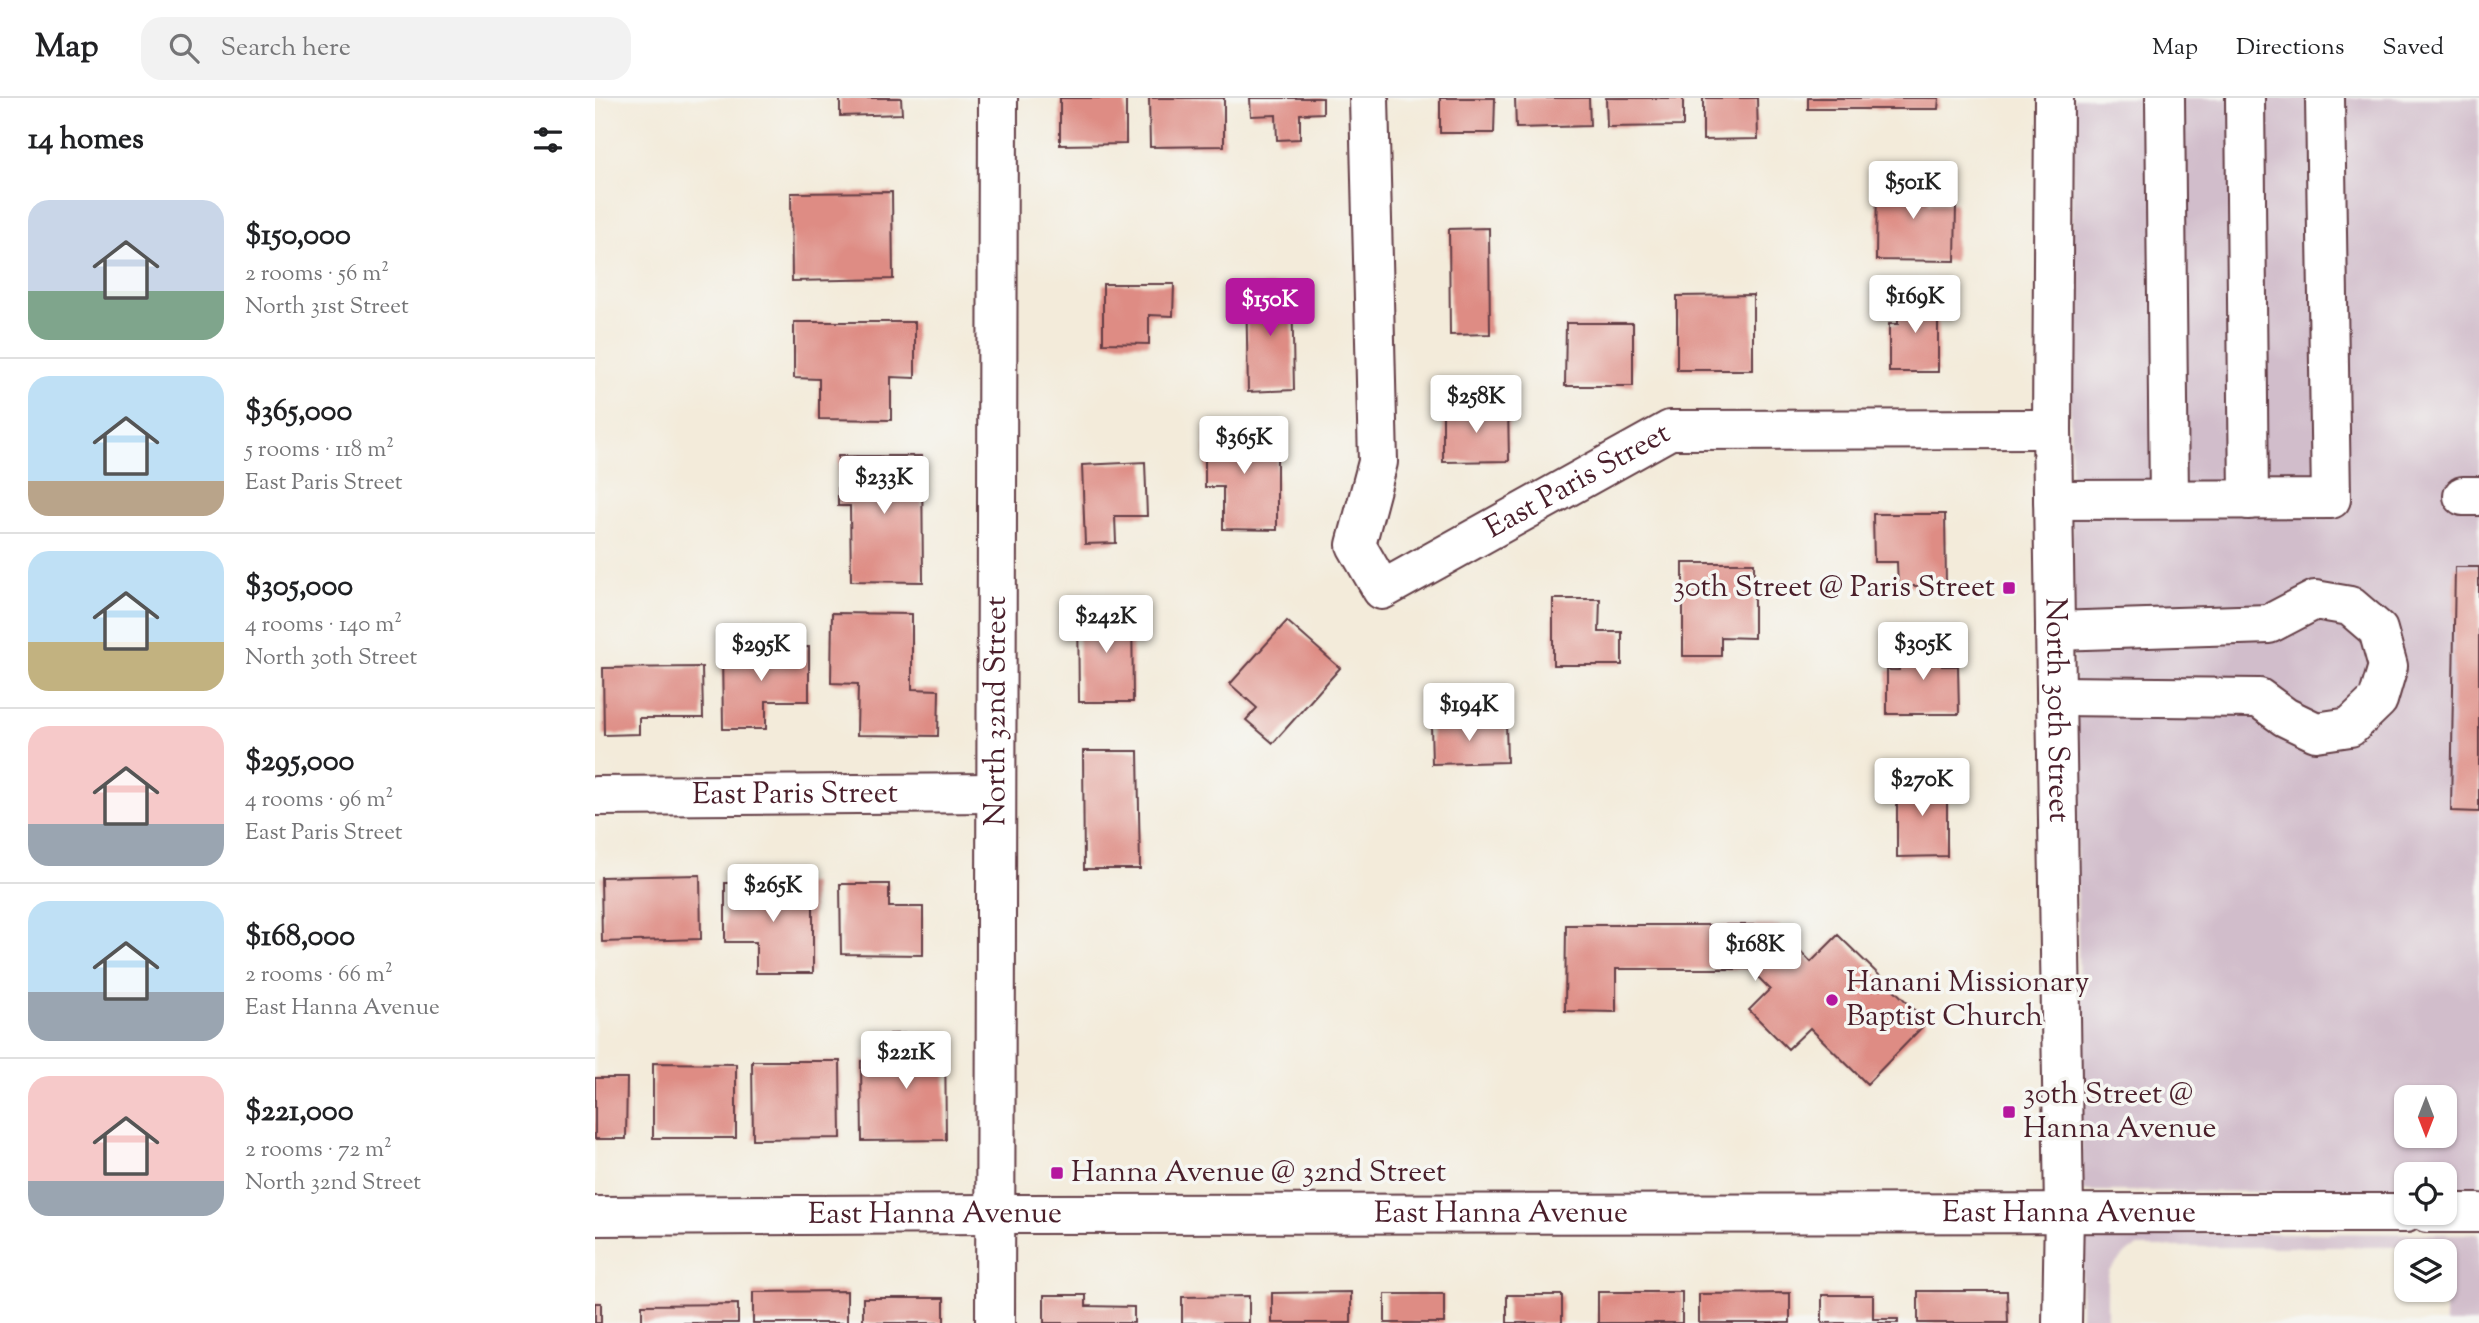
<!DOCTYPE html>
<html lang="en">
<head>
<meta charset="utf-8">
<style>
	body { margin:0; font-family:"Sorts Mill Goudy",serif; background:#f2f2f2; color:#202124; height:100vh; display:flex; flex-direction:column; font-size:26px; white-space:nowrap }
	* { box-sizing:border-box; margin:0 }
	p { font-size:23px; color:#757577 }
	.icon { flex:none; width:38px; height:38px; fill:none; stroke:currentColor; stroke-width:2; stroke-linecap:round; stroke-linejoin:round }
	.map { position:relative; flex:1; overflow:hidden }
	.panel { display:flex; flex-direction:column; background:#fff; width:595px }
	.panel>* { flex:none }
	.needle { width:46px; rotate:180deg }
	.controls { position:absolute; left:1799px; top:987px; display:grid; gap:14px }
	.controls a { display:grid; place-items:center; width:63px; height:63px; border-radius:14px; background:#fff; box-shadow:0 2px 5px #0004; font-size:35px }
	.price { position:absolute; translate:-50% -60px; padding:0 16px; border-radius:7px; background:#fff; color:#222; font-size:23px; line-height:46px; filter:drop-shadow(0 2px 4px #0008) }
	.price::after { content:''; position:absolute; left:50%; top:42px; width:21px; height:16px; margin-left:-10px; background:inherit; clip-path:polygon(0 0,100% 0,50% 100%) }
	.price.on { background:#b5179e; color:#fff }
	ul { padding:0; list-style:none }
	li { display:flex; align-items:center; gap:21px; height:175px; padding:0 28px }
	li+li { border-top:2px solid #e0e0e0 }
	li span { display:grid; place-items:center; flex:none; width:196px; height:140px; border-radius:21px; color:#555 }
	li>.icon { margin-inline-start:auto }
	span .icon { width:84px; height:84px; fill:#fffc; stroke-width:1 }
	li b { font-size:30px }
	h2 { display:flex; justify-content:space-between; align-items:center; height:84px; padding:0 28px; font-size:30px }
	header { display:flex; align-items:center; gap:42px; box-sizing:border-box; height:98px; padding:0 35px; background:#fff; border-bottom:2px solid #e0e0e0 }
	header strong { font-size:33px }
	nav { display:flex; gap:38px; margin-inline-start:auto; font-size:24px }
	.search { width:490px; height:63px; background:#f2f2f2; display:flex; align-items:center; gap:18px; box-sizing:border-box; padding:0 24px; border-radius:21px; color:#757577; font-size:26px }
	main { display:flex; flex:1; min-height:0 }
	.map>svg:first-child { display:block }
	.industrial { fill:#d1bdcb; fill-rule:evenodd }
	.building { fill:#de8c84 }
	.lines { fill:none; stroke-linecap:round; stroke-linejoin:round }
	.minor-casing { stroke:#633e45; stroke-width:42 }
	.minor { stroke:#fff; stroke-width:38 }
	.poi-dot { fill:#b5179e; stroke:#f6f6f2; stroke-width:2.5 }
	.labels { text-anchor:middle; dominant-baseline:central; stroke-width:7; stroke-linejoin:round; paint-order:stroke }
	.street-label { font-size:30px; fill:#4a1f2b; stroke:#f6f6f2 }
	.poi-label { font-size:30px; fill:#4a1f2b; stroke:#f6f6f2; text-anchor:start }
</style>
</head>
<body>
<header>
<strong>Map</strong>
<div class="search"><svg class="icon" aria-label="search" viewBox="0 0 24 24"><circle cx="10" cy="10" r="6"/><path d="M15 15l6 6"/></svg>Search here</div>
<nav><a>Map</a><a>Directions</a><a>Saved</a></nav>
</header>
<main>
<section class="panel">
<h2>14 homes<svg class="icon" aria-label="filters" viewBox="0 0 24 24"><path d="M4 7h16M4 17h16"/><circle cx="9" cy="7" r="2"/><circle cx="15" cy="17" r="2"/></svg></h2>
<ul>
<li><span style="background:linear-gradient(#c9d6e8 65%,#7fa58c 0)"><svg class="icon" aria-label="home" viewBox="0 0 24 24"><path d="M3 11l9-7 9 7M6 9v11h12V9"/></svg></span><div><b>$150,000</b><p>2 rooms · 56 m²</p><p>North 31st Street</p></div></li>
<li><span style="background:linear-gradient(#bfe0f5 75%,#b9a48a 0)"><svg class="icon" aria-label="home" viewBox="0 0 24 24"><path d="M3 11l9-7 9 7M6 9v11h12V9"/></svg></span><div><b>$365,000</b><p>5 rooms · 118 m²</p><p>East Paris Street</p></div></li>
<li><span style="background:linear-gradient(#bfe0f5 65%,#c2b280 0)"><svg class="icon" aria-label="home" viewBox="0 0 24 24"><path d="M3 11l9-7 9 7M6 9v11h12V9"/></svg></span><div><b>$305,000</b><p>4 rooms · 140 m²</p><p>North 30th Street</p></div></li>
<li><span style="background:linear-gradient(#f6c9c9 70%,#9aa5b1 0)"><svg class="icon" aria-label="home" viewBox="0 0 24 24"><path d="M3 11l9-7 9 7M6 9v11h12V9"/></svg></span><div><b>$295,000</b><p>4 rooms · 96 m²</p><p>East Paris Street</p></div></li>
<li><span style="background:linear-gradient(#bfe0f5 65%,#9aa5b1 0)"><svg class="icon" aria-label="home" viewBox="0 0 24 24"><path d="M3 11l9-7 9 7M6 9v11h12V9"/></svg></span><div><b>$168,000</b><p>2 rooms · 66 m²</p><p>East Hanna Avenue</p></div></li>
<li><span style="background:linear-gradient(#f6c9c9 75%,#9aa5b1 0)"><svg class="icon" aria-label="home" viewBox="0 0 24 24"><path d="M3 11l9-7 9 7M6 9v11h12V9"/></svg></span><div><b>$221,000</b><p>2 rooms · 72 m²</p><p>North 32nd Street</p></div></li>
</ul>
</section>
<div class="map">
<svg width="1884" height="1225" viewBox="0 0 1884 1225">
	<rect width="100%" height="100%" fill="#f6f6f2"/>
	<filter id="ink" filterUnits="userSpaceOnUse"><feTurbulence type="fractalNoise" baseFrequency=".0143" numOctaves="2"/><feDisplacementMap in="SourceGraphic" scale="14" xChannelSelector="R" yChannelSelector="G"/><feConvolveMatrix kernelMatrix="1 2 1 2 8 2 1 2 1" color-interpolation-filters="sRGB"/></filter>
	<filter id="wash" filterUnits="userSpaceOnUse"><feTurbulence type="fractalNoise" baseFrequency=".00686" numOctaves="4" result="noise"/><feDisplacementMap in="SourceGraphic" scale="28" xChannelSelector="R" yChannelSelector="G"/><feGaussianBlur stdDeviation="1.57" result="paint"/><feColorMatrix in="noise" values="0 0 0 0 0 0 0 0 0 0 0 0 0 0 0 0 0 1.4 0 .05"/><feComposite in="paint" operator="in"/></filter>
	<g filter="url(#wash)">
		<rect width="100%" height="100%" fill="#f3ebda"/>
		<!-- industrial -->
		<path class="industrial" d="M1478,0H1884V1095L1850,1094V1076H1811V1094L1487,1093L1475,331ZM1811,999H1850V1038H1811Z
			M1487,1134L1884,1136V1225H1850V1153L1835,1149H1543L1532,1154L1514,1173L1512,1182V1225H1486Z"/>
		<g id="blocks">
			<!-- building -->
			<path class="building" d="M245,0H306L307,16L245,18Z
				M465,0H531V46L465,47Z
				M554,0H629V48L555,49Z
				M655,0H728V15L705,16V41L682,42L681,17L656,18Z
				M845,0H900L899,35H845Z
				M920,0H994L995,28L921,30Z
				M1011,0H1088V28L1012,29Z
				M1108,0H1162L1163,41L1108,42Z
				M1213,0H1344L1343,11H1213Z
				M1282,77H1334V105H1361L1360,163L1281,162Z
				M297,94L298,181L197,183L196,95Z
				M894,130L895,236L855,237L854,131Z
				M508,186H579L578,218L554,217V246L508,245Z
				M697,187L699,292L653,294L651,188Z
				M1158,197V272H1082V198Z
				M1303,197H1343V274H1294V226H1303Z
				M199,224H320V280L296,279V322L224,321V281L199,280Z
				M971,225H1038V288H970Z
				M913,308L914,363L848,364V311Z
				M610,332H682V432L628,431V389H610Z
				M243,358H327L328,484L256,483L255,408H243Z
				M550,364L552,418H520L521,445L490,446L487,367Z
				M1278,416H1350L1351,488H1303L1302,464H1279Z
				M1088,465H1159V540L1126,539V558H1088Z
				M1860,469H1884V714L1856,713Z
				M958,501H1005L1004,534H1027V567H958Z
				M537,509L538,604H484L483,510Z
				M237,515L317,516V591L344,592L343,638L262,637L263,586L236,585Z
				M692,523L745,570L678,645L651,622L662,610L635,586Z
				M1304,545L1347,546V568H1363L1364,616H1292V572H1304Z
				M214,549V603H171V631H128L127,550Z
				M107,569L108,620H44V636L9,637L8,570Z
				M911,624L912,664L837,666L836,626Z
				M488,653H543L545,771H489Z
				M1302,681H1352V758L1302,759Z
				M105,777L106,841L7,844L6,779Z
				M130,785H218V875H161V844H130Z
				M245,786H294V809H328V857L246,856Z
				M971,827H1184L1187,834L1216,864L1243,837L1332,924L1272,986L1215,930L1193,951L1154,912L1175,891L1155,871H1021V914L970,913Z
				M350,935L351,1042L267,1043L266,963L294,962V936Z
				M157,963H245L246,1040L158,1041Z
				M58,965L141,966V1040H58Z
				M0,980H32L31,1041H0Z
				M252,1193V1225H158V1194Z
				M1323,1193H1412L1413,1225H1323Z
				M756,1194V1225H677V1195Z
				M1003,1194H1087V1225H1003Z
				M1195,1195V1225H1104V1196Z
				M790,1196H849V1225H790Z
				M449,1197H491V1208L539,1209V1225H449Z
				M912,1197H967V1225H912Z
				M1227,1197H1278V1221H1303V1225H1227Z
				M654,1198V1225H587V1199Z
				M268,1200H349V1225H268Z
				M0,1205H6V1225H0Z
				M143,1206V1225H47V1207Z"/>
		</g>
	</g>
	<g filter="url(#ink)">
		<use href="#blocks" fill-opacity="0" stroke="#633e45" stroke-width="2"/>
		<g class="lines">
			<!-- minor casing -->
			<g class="minor-casing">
				<g id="minor">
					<path id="s1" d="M774,0L783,364L761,447L787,492L1075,332L1457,331"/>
					<path id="s2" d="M1459,0L1457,331L1469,1114L1467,1225"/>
					<path d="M1570,0L1574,401"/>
					<path d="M1650,0L1654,402"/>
					<path d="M1868,398H1884"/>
					<path d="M1458,402L1736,401L1730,0"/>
					<path d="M1460,533L1674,526L1720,502L1755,508L1783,532L1793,568L1783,602L1755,629L1721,634L1690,619L1664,600L1461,598"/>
					<path id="s3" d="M0,698L401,695"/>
					<path d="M1832,1115H1884"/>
					<path id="s4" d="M0,1118L399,1116L1811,1115"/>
					<path id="s5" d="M400,1225L403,0"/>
				</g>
			</g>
			<!-- minor -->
			<use href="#minor" class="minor"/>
		</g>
	</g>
	<!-- markers -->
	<g class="poi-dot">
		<rect x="1407" y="483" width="14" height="14" rx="3.5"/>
		<circle cx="1237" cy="902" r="7"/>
		<rect x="1407" y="1007" width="14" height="14" rx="3.5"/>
		<rect x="455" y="1068" width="14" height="14" rx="3.5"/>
	</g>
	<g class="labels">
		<!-- street labels -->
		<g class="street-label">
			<text stroke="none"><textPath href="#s1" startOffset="726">East Paris Street</textPath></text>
			<text stroke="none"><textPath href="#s5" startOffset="612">North 32nd Street</textPath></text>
			<text stroke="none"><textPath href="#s2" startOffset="612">North 30th Street</textPath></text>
			<text stroke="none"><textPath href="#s3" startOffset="200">East Paris Street</textPath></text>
			<text stroke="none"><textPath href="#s4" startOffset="1474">East Hanna Avenue</textPath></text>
			<text stroke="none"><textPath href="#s4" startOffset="906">East Hanna Avenue</textPath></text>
			<text stroke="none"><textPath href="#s4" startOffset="340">East Hanna Avenue</textPath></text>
		</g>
		<!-- poi labels -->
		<g class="poi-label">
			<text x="1400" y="490" text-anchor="end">30th Street @ Paris Street</text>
			<text x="1251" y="885">Hanani Missionary<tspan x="1251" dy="34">Baptist Church</tspan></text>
			<text x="1428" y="997">30th Street @<tspan x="1428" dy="34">Hanna Avenue</tspan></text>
			<text x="476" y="1075">Hanna Avenue @ 32nd Street</text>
		</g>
	</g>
</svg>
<div class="controls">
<a><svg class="needle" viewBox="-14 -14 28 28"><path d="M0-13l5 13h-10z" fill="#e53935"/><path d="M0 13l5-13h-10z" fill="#757577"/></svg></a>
<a><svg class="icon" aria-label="locate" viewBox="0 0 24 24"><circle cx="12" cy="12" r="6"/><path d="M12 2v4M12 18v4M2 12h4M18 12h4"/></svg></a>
<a><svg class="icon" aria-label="layers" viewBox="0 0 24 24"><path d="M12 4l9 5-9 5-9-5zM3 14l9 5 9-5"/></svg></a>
</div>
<b class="price" style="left:1318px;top:123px">$501K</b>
<b class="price" style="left:1320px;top:237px">$169K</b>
<b class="price on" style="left:675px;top:240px">$150K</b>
<b class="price" style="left:881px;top:337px">$258K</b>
<b class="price" style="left:649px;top:378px">$365K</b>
<b class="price" style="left:289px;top:418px">$233K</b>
<b class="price" style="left:511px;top:557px">$242K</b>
<b class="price" style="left:1328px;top:584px">$305K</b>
<b class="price" style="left:166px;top:585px">$295K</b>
<b class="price" style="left:874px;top:645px">$194K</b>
<b class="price" style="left:1327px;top:720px">$270K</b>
<b class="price" style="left:178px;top:826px">$265K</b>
<b class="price" style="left:1160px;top:885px">$168K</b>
<b class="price" style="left:311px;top:993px">$221K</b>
</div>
</main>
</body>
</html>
